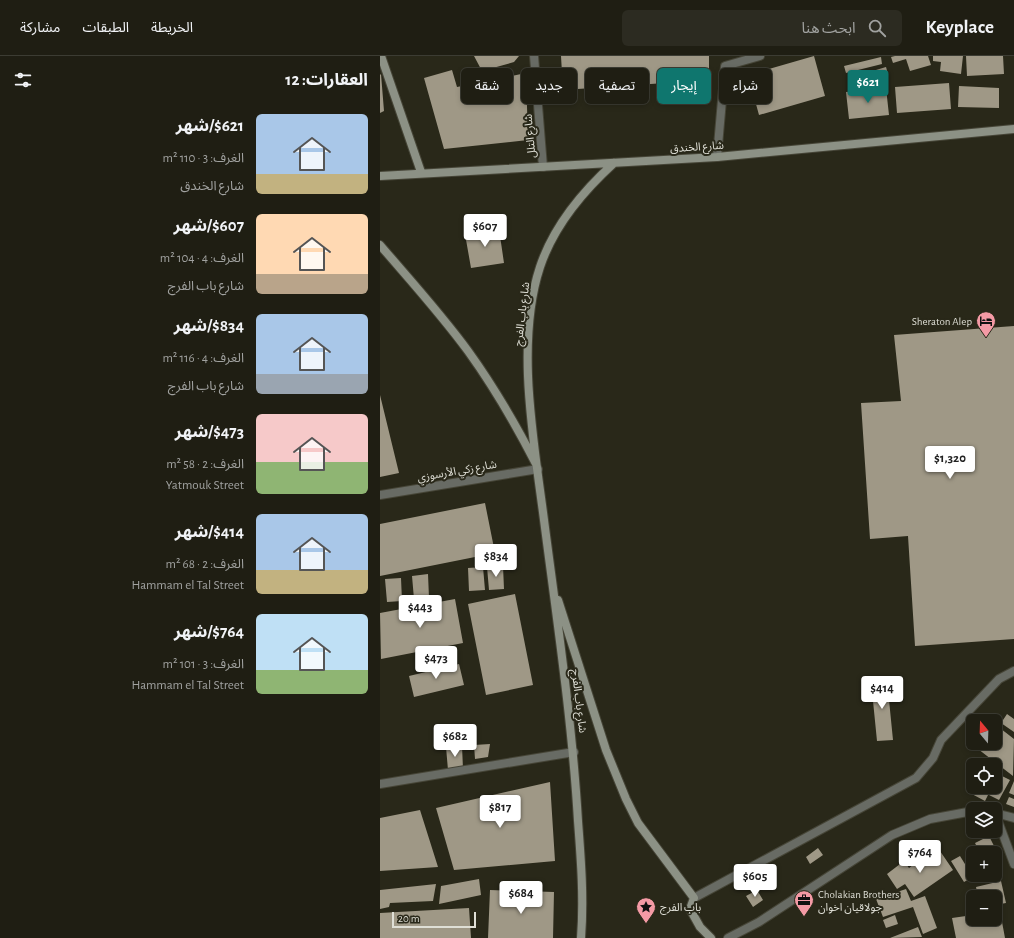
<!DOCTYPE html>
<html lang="ar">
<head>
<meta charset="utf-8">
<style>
	body { margin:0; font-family:"Alegreya Sans","Noto Sans Arabic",sans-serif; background:#2c2b21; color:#f1f3f6; direction:rtl; height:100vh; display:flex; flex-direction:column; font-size:15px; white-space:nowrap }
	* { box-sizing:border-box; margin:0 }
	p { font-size:13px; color:#a1a2a0 }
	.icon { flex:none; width:22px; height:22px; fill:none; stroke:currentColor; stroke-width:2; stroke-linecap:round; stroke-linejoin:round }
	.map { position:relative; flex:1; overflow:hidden; direction:ltr }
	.side { display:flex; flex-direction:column; background:#1f1e13; width:380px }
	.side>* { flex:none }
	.hud { position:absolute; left:12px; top:12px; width:380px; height:36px; direction:rtl; display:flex; gap:8px }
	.needle { width:26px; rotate:341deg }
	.tools { position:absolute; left:586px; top:658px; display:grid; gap:8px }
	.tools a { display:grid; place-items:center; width:36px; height:36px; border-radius:6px; background:#1f1e13; box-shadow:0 2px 6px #0003,0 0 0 1px #3c3c33; font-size:20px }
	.scale { position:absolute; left:12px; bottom:10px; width:84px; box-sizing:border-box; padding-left:4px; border:2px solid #dfdfd6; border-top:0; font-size:11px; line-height:14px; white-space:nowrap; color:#dfdfd6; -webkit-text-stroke:3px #292819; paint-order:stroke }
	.price { position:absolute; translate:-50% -34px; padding:0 9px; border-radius:4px; background:#fff; color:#222; font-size:13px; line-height:26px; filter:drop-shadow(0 1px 2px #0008) }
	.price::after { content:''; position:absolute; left:50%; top:24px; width:12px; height:9px; margin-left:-6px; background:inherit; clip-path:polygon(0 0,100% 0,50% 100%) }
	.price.selected { background:#0f766e; color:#fff }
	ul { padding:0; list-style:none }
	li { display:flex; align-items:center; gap:12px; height:100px; padding:0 12px }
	li span { display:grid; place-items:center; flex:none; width:112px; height:80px; border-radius:6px; color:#555 }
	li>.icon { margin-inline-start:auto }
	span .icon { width:48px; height:48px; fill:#fffc; stroke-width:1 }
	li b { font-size:17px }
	h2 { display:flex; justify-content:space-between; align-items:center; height:48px; padding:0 12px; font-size:17px }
	.chip { padding:0 14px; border-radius:6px; background:#1f1e13; box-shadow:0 2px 6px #0003,0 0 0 1px #3c3c33; font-size:14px; line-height:36px }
	.chip.selected { background:#0f766e; color:#fff }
	header { display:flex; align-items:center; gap:24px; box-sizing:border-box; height:56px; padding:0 20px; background:#1f1e13; border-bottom:1px solid #3c3c33 }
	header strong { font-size:19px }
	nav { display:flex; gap:22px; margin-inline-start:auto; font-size:14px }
	.search { width:280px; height:36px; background:#2c2b21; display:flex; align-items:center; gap:10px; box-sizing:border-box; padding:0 14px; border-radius:6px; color:#a1a2a0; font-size:15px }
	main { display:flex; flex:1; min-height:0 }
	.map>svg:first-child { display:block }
	.building { fill:#9f9886 }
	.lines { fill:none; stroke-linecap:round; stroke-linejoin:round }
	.lane-casing { stroke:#464537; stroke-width:10 }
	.street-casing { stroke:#464537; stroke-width:10 }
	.secondary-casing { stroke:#464537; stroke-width:10 }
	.lane { stroke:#686b64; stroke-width:8 }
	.street { stroke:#686b64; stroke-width:8 }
	.secondary { stroke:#8c9185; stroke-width:8 }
	.labels { text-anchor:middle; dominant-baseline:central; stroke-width:4; stroke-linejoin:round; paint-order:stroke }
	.street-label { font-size:11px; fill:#dfdfd6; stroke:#292819 }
	.poi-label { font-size:11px; fill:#dfdfd6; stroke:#292819; text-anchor:start }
</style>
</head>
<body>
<header>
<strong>Keyplace</strong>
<div class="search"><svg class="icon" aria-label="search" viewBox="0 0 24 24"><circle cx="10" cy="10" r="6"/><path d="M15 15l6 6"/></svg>ابحث هنا</div>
<nav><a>الخريطة</a><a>الطبقات</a><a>مشاركة</a></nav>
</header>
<main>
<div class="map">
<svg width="634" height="882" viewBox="0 0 634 882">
	<rect width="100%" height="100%" fill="#292819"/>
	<!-- building -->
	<path class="building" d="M94,0H139L134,6L102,15Z
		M181,0H329V24L183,34Z
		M434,0L445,40L379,59L368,19Z
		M515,0H548L551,9L530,15L526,3L513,7L511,1Z
		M553,0H583L581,18L560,15L561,6L553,5Z
		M586,0H623L624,18L587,20Z
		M501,1L502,8L466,17L464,10Z
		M506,11L508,18L470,29L469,22Z
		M72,14L77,31L146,17L148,84L64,93L44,22Z
		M1,18L4,55L0,57V19Z
		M569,27L571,53L517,57L515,31Z
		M579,30L619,32V52L578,51Z
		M506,32L509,59L469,63L466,36Z
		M119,173L124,207L91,212L85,178Z
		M634,270V583L535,590L528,480L490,483L481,347L521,345L514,279Z
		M0,339L19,417L0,421Z
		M105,447L115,497L0,520V468Z
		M123,510L124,533L109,534L107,511Z
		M103,511L105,534L89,535L88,512Z
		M48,518L49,542L34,543L32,520Z
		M21,522L22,545L7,546L5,523Z
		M135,538L153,629L106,639L88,548Z
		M75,543L83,587L1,603L0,557Z
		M79,608L84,629L34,641L29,620Z
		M507,624L513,684L497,685L491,625Z
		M627,658L634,663V676L621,667Z
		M616,669L634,683L633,720L598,693L602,687H615Z
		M110,688L108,701L95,703L94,689Z
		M82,690L83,713L68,714L66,691Z
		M620,719L630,724L619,744L609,739Z
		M634,725V739L629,737Z
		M170,726L175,805L74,814L56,752Z
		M593,731H612L605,745L590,737Z
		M629,741L634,743V751L626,748Z
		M40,754L58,811L0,815V762Z
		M609,780L621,804L615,807V797H600L595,787Z
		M438,792L443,799L430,808L426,801Z
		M560,795L573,814L534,841L525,828L517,833L507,818L524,805L529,812L538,805L541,808Z
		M580,800L593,821L584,826L571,805Z
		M99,823L101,839L59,848L61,830Z
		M621,825L626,847L615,849V841H598L596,831Z
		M56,828L53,845L10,847L9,851L0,853V834Z
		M526,833L531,845L545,840L557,872L543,878L533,851L503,861L496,843Z
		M110,834L174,836L173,882H108Z
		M377,834L383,844L373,851L366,840Z
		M89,852L91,882H0V857Z
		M615,855H620L625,882H576L572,862L593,859V863H615Z
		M515,859L518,868L506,872L503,864Z
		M538,871L542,881L510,882Z"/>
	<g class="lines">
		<!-- lane casing -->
		<g class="lane-casing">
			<path id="lane" d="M314,842L536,722L553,702L561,684L619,623L634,615"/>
		</g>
		<!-- street casing -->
		<g class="street-casing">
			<path id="street" d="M154,0L163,111
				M337,101L345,10L380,0
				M0,439L158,413
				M0,728L194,696
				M615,757L634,808
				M615,757L634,762
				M348,882L379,866L512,779L550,763L593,755"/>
		</g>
		<!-- secondary casing -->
		<g class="secondary-casing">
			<path id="secondary" d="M1,0L41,116
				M0,120L337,101L634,73
				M0,189C30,224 61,258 88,295C114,331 136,369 156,408
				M178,544L226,694L246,743L258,767L314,842L310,853L320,871L331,882
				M201,882C204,843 201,804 198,765C192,664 177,564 164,464C154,386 135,287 160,211C174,169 202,136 234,107"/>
		</g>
		<!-- lane -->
		<use href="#lane" class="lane"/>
		<!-- street -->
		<use href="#street" class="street"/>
		<!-- secondary -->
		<use href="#secondary" class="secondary"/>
	</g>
	<!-- icons -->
	<defs>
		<g id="hotel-pin" transform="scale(1)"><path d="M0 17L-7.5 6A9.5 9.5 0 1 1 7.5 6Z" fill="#f49aa5" stroke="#292819"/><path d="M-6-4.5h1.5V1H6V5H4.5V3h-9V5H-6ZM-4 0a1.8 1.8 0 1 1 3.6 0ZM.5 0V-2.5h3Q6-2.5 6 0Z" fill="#111"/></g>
		<g id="office-pin" transform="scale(1)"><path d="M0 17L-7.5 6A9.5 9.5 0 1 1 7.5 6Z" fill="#f49aa5" stroke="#292819"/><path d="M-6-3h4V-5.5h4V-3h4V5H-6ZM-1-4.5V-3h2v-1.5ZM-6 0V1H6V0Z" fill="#111"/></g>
		<g id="sight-pin" transform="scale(1)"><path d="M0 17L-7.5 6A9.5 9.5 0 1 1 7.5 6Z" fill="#f49aa5" stroke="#292819"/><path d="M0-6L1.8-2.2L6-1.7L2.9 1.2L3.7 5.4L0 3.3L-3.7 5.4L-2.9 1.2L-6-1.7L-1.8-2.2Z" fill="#111"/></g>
	</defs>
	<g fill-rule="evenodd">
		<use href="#hotel-pin" x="606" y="265"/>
		<use href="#office-pin" x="424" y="844"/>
		<use href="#sight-pin" x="266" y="851"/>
	</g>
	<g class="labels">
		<!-- street labels -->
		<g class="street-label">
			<text transform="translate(150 80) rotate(-95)">شارع التلل</text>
			<text transform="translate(317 91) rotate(-4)">شارع الخندق</text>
			<text transform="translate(142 258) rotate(-83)">شارع باب الفرج</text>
			<text transform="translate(77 415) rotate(-10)">شارع زكي الأرسوزي</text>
			<text transform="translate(199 645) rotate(83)">شارع باب الفرج</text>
		</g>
		<!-- poi labels -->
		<g class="poi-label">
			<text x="592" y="265" text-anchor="end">Sheraton Alep</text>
			<text x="438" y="838">Cholakian Brothers<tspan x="438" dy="13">جولاقيان اخوان</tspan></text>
			<text x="280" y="851">باب الفرج</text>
		</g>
	</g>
</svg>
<div class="tools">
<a><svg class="needle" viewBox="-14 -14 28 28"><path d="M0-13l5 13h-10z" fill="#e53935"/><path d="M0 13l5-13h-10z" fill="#a1a2a0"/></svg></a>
<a><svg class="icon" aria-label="locate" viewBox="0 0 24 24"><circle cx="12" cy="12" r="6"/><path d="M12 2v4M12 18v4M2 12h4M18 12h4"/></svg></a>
<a><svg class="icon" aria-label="layers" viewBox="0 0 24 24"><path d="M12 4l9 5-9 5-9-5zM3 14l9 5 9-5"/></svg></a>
<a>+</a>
<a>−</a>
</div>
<div class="scale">20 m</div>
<b class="price selected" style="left:488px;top:48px">$621</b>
<b class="price" style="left:105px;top:192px">$607</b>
<b class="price" style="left:570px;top:424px">$1,320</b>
<b class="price" style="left:116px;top:522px">$834</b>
<b class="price" style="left:40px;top:573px">$443</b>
<b class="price" style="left:56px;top:624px">$473</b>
<b class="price" style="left:502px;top:654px">$414</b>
<b class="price" style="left:75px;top:702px">$682</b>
<b class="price" style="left:120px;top:773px">$817</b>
<b class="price" style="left:540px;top:818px">$764</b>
<b class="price" style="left:375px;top:842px">$605</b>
<b class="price" style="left:141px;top:859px">$684</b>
<div class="hud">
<a class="chip">شراء</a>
<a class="chip selected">إيجار</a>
<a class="chip">تصفية</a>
<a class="chip">جديد</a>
<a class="chip">شقة</a>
</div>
</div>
<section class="side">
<h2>العقارات: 12<svg class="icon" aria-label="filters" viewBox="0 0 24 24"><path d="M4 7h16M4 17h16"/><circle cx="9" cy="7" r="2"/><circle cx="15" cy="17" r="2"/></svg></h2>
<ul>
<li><span style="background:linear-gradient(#a9c7e8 75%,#c2b280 0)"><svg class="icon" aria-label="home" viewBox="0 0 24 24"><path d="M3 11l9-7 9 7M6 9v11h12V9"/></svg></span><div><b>$621/شهر</b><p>الغرف: 3 · 110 m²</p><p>شارع الخندق</p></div></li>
<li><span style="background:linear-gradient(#ffd9b3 75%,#b9a48a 0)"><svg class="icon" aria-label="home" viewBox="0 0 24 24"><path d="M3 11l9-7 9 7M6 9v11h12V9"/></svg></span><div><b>$607/شهر</b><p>الغرف: 4 · 104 m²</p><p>شارع باب الفرج</p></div></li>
<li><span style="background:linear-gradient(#a9c7e8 75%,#9aa5b1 0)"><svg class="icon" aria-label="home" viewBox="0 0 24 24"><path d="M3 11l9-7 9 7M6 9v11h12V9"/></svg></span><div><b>$834/شهر</b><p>الغرف: 4 · 116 m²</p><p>شارع باب الفرج</p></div></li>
<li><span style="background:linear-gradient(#f6c9c9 60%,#8fb573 0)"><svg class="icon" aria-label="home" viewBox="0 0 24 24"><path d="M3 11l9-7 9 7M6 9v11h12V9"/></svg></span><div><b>$473/شهر</b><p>الغرف: 2 · 58 m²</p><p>Yatmouk Street</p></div></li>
<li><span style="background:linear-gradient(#a9c7e8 70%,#c2b280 0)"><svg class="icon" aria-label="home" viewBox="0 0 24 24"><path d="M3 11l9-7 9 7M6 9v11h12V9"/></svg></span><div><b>$414/شهر</b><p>الغرف: 2 · 68 m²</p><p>Hammam el Tal Street</p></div></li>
<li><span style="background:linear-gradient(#bfe0f5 70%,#8fb573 0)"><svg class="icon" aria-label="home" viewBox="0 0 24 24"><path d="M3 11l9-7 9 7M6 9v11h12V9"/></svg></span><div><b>$764/شهر</b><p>الغرف: 3 · 101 m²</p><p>Hammam el Tal Street</p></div></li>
</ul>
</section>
</main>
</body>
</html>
